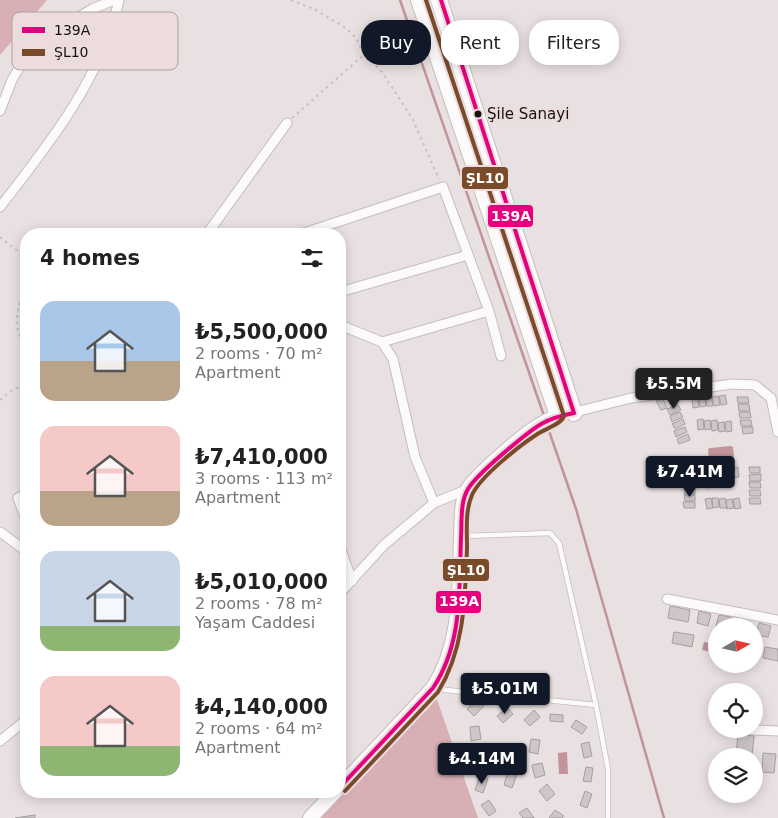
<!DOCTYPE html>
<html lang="en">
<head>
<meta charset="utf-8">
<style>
	body { margin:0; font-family:"DejaVu Sans",sans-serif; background:#f2f2f2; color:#222; height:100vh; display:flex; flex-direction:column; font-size:19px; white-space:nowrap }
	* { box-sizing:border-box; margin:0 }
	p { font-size:16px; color:#767676 }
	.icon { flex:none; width:28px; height:28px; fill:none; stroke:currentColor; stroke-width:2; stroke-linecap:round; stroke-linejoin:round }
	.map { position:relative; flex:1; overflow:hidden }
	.details { position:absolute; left:20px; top:228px; width:326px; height:570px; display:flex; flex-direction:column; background:#fff; border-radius:20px; box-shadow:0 2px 12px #0003 }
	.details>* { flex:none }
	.top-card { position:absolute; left:361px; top:20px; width:341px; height:45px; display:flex; gap:10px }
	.needle { width:32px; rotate:81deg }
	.buttons { position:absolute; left:708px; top:618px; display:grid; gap:10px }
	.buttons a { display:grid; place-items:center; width:55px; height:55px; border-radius:50%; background:#fff; box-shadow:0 2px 12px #0003; font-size:25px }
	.price { position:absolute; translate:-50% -42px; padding:0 11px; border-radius:5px; background:#111827; color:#fff; font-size:16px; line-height:32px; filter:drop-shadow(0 1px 2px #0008) }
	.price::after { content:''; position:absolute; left:50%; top:30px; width:15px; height:11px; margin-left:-8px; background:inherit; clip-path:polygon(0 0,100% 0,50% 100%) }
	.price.current { background:#222; color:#fff }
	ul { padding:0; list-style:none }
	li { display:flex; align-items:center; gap:15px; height:125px; padding:0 20px }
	li span { display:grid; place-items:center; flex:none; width:140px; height:100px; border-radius:15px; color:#555 }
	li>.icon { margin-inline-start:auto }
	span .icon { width:60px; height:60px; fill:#fffc; stroke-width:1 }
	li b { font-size:21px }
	h2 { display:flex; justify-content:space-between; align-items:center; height:60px; padding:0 20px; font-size:21px }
	.tag { padding:0 18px; border-radius:20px; background:#fff; box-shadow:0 2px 12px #0003; font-size:18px; line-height:45px }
	.tag.current { background:#111827; color:#fff }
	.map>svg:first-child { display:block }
	.forest { fill:#d7afb4 }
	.water { fill:#c2939a }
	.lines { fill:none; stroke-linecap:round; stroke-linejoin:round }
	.stream { stroke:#c2939a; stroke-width:2.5 }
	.building { fill:#cec6c7; stroke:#a59fa0 }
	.lane-casing { stroke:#c5bdbe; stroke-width:6 }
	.street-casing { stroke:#c5bdbe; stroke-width:11 }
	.primary-casing { stroke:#c5bdbe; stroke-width:16 }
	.highway-casing { stroke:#c5bdbe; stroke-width:18 }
	.path { stroke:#c3c1c1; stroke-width:2; stroke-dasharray:2.5 4; stroke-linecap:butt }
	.lane { stroke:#fcfafa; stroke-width:4.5 }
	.street { stroke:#fcfafa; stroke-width:9 }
	.primary { stroke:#fcfafa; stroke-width:14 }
	.highway { stroke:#fcfafa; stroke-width:16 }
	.bus-1-casing { stroke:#eddcde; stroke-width:8 }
	.bus-2-casing { stroke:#eddcde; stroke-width:8 }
	.bus-1 { stroke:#e5007d; stroke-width:4 }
	.bus-2 { stroke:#7a4b2a; stroke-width:4 }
	.bus-dot { fill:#181313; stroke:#eddcde; stroke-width:2 }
	.labels { text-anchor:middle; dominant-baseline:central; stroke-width:4; stroke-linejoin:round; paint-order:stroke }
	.bus-label { font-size:15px; fill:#181313; stroke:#eddcde; text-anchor:start }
	.key { fill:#eddcde; stroke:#ada0a1; stroke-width:1 }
	.key-label { font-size:14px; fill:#181313 }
	.line-badge { stroke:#eddcde; stroke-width:2 }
	.badge-label { font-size:14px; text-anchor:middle; font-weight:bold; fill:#fff }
</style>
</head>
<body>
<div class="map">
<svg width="778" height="818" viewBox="0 0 778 818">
	<rect width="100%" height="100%" fill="#e9e0e1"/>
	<!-- forest -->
	<path class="forest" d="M0,0H47L0,55Z
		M433,688L478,818H309Z"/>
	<!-- water -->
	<path class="water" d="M731,446L733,447L734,457L732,458L711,460L709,459L708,449L710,448Z
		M704,642L716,644V653L702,650Z
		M567,752L568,774H559L558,753Z"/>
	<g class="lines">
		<!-- stream -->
		<path class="stream" d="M400,0L543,413
			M548,428L576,509L664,818"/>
	</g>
	<!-- building -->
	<path class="building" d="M725,395L727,404L721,405L719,396Z
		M705,396L706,406L700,407L699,397Z
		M711,396L713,406H707L705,397Z
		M718,396L720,405L714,406L712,397Z
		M737,397H748L749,403H738Z
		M698,398L699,407L693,408L692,399Z
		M663,399L667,408L661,410L656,401Z
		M738,404H749L750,411H739Z
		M678,405L681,410L670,415L667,409Z
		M680,412L683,417L672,422L670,416Z
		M739,412H750L751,418H740Z
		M683,419L685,424L675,429L672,424Z
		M703,419L704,429L698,430L697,420Z
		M710,420L711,429L705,430L704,421Z
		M717,420L718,430L712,431L711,421Z
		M740,420H751L752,426H741Z
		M731,421L732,431L726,432L725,422Z
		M724,422L725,431L719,432L718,423Z
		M685,427L687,432L676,437L674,431Z
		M742,427H753V433L743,434Z
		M688,434L690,440L679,444L677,439Z
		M738,467L739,477L733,478L732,468Z
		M749,467H760V473H750Z
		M731,470L733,479L727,480L725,471Z
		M683,472H694L695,478H684Z
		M725,472L726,481L720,482L719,473Z
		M761,474V481H750L749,475Z
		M718,475L720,484L714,485L712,476Z
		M711,478L713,487L707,488L705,479Z
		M684,479H695L696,485H685Z
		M749,482H760L761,488H750Z
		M695,487V494H685L684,488Z
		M749,490H760L761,496H750Z
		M684,495H695V501H685Z
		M711,498L713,508L707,509L705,499Z
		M712,498H718L719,507L713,508Z
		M725,498L727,508H720L719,499Z
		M739,498L741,508L735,509L733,499Z
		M749,498H760L761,504H750Z
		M732,499L734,508L727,509L726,500Z
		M683,502H695V508H684Z
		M670,606L690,610L688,622L668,618Z
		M699,611L711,614L708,626L697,623Z
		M719,615L731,617L729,626H716Z
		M738,619L749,622L748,626H736Z
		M759,623L771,626L768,637L756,635Z
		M674,632L694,635L692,647L672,643Z
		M765,647L778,649V661L763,658Z
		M477,700L484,706L474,716L467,709Z
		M507,707L513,714L503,723L497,716Z
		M534,710L540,717L530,726L524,720Z
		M550,714L563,715V722L550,721Z
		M576,720L587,727L582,734L571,727Z
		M479,726L481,739L471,741L470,727Z
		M738,734L754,736L752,756L736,755Z
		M531,739L540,740L538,754L529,752Z
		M589,742L592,756L584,758L581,744Z
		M505,744L514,753L506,760L497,750Z
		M477,749L486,759L478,766L470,756Z
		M763,753L776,754L774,773L762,772Z
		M542,763L545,775L535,778L532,765Z
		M586,767L593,768L591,782L583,781Z
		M508,771L517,774L512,788L504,785Z
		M480,776L488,779L483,793L475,790Z
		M547,784L555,794L547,801L539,791Z
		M585,791L592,794L587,808L580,805Z
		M489,800L496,811L489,816L481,805Z
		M527,808L534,818H523L519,813Z
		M555,810L564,816L562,818H549Z
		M35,815V818H15Z"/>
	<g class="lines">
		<!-- lane casing -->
		<g class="lane-casing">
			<path id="lane" d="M463,536L550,533L559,543L596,705L608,769V818
				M436,689L596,705"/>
		</g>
		<!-- street casing -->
		<g class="street-casing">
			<path id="street" d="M0,111L12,80L31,48L55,31L92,9L114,0
				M0,207C47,147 103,76 119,0
				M207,234L287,123
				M301,234L443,187L489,311L501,356
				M340,292L468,255
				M340,325L382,342L393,359L415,457L434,503
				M382,342L489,311
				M571,413L631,398L732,384L755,385L771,398L778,432
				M26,494L18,498L26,520
				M0,532L26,551
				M340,547L352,581
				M340,593L384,545L434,503L468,489
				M667,599L778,620
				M732,729L778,731
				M0,741L26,720"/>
		</g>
		<!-- primary casing -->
		<g class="primary-casing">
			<path id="primary" d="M340,787L433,688C462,643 459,589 461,538C462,523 460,503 468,489C473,479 499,457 508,449C525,435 537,424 558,416
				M310,818L336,791"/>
		</g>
		<!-- highway casing -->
		<g class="highway-casing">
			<path id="highway" d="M419,0L558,416
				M439,0L574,413"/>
		</g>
		<!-- path -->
		<path class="path" d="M291,0L314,9L346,28L356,38L362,50L382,72L412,118L439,179
			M292,118L366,53
			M0,237L26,258
			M26,284C17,308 11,326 26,349
			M0,400L11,391L26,384"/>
		<!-- lane -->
		<use href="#lane" class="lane"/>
		<!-- street -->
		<use href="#street" class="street"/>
		<!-- primary -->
		<use href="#primary" class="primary"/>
		<!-- highway -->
		<use href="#highway" class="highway"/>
		<!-- bus-1 casing -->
		<g class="bus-1-casing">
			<path id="bus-1" d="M340,787L433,688C463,643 459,589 461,537C462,522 460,502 468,489C476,476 500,456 512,446C535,427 543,419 574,413L441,0"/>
		</g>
		<!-- bus-2 casing -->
		<g class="bus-2-casing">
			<path id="bus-2" d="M345,791L438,692C465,648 465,598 467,548C467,531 465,511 472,495C480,477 519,446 536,435C544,429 561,425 564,416L426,0"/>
		</g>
		<!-- bus-1 -->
		<use href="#bus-1" class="bus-1"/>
		<!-- bus-2 -->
		<use href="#bus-2" class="bus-2"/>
	</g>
	<!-- markers -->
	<circle class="bus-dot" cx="478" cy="114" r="4.5"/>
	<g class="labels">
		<!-- bus labels -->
		<g class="bus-label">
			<text x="487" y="114">Şile Sanayi</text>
		</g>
	</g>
	<!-- legend -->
	<rect x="12" y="12" width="166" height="58" rx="8" class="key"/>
	<rect x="22" y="27" width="23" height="6" fill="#e5007d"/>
	<rect x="22" y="49" width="23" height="7" fill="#7a4b2a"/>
	<g class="key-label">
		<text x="54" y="35">139A</text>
		<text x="54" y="57">ŞL10</text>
	</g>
	<g class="line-badge">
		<rect x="461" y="166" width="48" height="24" rx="5" fill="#7a4b2a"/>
		<rect x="487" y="204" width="47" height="24" rx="5" fill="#e5007d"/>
		<rect x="442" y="558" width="48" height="24" rx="5" fill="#7a4b2a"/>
		<rect x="435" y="590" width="47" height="24" rx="5" fill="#e5007d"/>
	</g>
	<g class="badge-label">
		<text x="485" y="183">ŞL10</text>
		<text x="511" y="221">139A</text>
		<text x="466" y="575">ŞL10</text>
		<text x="459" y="606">139A</text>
	</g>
</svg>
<div class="buttons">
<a><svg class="needle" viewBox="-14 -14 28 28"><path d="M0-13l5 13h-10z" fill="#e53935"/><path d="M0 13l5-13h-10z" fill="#767676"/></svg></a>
<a><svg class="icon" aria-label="locate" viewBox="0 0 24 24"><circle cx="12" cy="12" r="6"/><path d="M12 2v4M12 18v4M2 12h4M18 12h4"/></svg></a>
<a><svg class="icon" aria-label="layers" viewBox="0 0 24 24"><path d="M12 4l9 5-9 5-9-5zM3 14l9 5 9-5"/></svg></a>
</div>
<b class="price current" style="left:674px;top:410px">₺5.5M</b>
<b class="price" style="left:690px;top:498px">₺7.41M</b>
<b class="price" style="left:505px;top:715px">₺5.01M</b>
<b class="price" style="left:482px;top:785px">₺4.14M</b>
<div class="top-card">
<a class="tag current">Buy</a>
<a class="tag">Rent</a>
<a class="tag">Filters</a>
</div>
<section class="details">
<h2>4 homes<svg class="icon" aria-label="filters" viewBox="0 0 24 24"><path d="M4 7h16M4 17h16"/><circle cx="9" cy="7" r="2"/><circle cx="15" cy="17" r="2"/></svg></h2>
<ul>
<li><span style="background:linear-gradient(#a9c7e8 60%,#b9a48a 0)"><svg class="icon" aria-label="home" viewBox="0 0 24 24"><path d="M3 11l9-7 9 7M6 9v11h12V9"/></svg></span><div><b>₺5,500,000</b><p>2 rooms · 70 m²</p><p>Apartment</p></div></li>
<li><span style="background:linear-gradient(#f6c9c9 65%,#b9a48a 0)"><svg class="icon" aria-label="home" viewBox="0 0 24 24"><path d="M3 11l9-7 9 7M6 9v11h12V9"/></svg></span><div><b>₺7,410,000</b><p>3 rooms · 113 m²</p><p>Apartment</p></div></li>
<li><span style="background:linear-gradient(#c9d6e8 75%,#8fb573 0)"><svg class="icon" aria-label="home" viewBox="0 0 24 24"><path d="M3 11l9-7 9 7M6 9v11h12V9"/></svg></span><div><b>₺5,010,000</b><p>2 rooms · 78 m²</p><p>Yaşam Caddesi</p></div></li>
<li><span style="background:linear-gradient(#f6c9c9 70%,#8fb573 0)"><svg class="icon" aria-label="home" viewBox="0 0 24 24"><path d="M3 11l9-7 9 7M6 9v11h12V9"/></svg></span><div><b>₺4,140,000</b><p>2 rooms · 64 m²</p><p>Apartment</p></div></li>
</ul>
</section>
</div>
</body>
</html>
